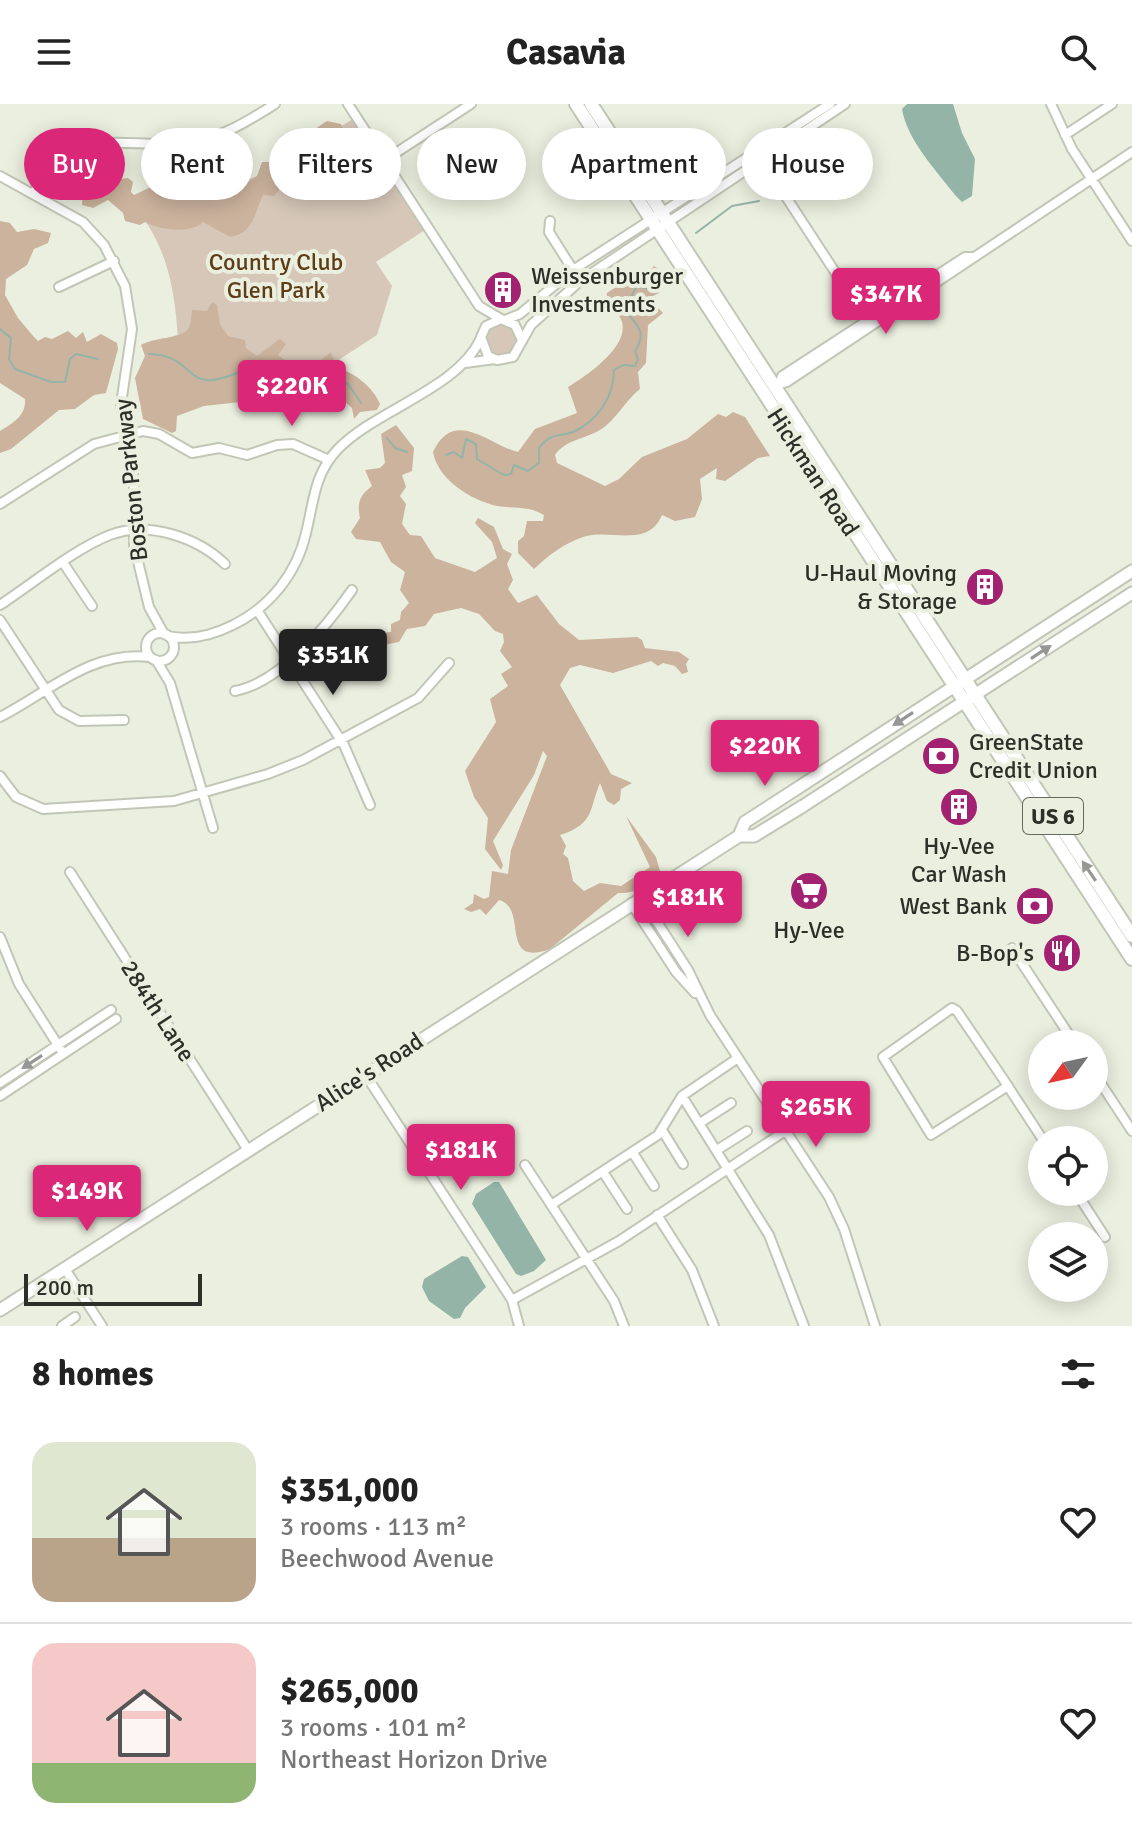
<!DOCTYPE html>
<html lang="en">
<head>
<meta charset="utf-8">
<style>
	body { margin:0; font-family:Signika,sans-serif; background:#f6f6f6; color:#222; height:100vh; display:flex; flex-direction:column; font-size:30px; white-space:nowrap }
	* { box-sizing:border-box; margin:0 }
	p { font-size:26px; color:#767676 }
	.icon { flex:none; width:44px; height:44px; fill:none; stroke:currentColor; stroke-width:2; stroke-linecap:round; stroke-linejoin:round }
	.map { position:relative; height:1222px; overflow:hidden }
	.panel { display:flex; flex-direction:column; background:#fff; flex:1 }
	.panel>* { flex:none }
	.banner { position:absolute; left:24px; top:24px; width:1084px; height:72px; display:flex; gap:16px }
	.needle { width:52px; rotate:237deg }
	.fabs { position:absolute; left:1028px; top:926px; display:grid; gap:16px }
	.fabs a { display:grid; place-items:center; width:80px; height:80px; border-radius:50%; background:#fff; box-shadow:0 4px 20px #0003; font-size:40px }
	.scale { position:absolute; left:24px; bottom:20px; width:178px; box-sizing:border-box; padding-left:8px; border:4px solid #2d2f29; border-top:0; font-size:22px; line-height:28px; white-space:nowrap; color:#2d2f29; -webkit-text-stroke:6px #ebefdf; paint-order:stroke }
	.price { position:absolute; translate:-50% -68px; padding:0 18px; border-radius:8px; background:#db2777; color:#fff; font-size:26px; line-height:52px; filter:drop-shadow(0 2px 4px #0008) }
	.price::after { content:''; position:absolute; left:50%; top:48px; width:24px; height:18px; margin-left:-12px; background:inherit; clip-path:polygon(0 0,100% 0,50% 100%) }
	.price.on { background:#222; color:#fff }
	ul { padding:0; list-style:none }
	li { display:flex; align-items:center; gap:24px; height:200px; padding:0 32px }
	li+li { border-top:2px solid #e0e0e0 }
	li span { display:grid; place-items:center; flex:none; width:224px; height:160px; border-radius:24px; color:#555 }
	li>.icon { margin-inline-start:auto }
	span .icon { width:96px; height:96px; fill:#fffc; stroke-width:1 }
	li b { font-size:34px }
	h2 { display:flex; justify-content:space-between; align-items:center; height:96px; padding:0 32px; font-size:34px }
	.chip { padding:0 28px; border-radius:36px; background:#fff; box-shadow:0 4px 20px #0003; font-size:28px; line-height:72px }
	.chip.on { background:#db2777; color:#fff }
	header { display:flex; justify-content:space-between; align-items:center; height:104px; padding:0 32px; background:#fff; font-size:36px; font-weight:700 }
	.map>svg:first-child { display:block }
	.green { fill:#d6c7b8 }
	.forest { fill:#cbb39d }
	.water { fill:#93b4a7 }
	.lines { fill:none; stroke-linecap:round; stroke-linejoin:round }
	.stream { stroke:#93b4a7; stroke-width:2 }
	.minor-casing { stroke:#c2c6b6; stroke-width:12 }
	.major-casing { stroke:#c2c6b6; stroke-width:15 }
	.highway-casing { stroke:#c2c6b6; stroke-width:16 }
	.minor { stroke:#fff; stroke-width:8 }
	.major { stroke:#fff; stroke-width:11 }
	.highway { stroke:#fff; stroke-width:12 }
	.oneway { fill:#969794 }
	.labels { text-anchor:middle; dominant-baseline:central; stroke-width:8; stroke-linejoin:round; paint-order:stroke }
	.shield { fill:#ebefdf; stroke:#666960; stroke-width:2 }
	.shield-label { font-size:22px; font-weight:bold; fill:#2d2f29 }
	.park-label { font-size:24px; fill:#5e3c15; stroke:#ebefdf }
	.poi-label { font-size:24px; fill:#2d2f29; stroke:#ebefdf; text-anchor:end }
	.street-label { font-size:24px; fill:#2d2f29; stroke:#ebefdf }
</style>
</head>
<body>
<header><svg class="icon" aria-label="menu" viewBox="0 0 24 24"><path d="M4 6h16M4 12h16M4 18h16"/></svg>Casavia<svg class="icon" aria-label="search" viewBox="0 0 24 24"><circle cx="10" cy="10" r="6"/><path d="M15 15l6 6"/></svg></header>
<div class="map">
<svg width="1132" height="1222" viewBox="0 0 1132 1222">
	<rect width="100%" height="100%" fill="#ebefdf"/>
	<!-- green -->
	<path class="green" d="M353,15L425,126L376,158L392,182L377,231L303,279L178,235C175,188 168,145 138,107L262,71Z
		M484 236a17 17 0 1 1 34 0a17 17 0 1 1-34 0Z"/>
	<!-- forest -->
	<path class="forest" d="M327,17L341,20L347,33L321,46L319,52H308L300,63V71L286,87L279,86L274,92L263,91C254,110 254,129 230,133L203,118C192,130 158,126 145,118L140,121L125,117L123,109L108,96L93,104L82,101L83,80L128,74L133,78L131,88L134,91L151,83L171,89H202L209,76L228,70L241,83L257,72L262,58H275L281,46L294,43L297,37Z
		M0,117L10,119L17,128L34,125L51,129L48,139L34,145L27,161L6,175L5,191L18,214L34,233L38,237L45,233L52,235L68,227L76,234L83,228L87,238L101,230L117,239L118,245L106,289L94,291L75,305L59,306L11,345L0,349V327C14,318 26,312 25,295L0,279Z
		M654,162L664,169L665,177L659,189L649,194L663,209L648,221L646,259L638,268L640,285C625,297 615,317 600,326C585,335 565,336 555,351L557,359L605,382L619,375L642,353L687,335L718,310L726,313L733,308L745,313L770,352L758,354L725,377L716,375L717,364L700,375L702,395L695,413L675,417L662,411C648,445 610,424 583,433C563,440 549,451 534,465L518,449V437L524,432L527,417H543L544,411C527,401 515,405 497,402C471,396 438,376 433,348C454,302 491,342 518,348L535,325L577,309L568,283C594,267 651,227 606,200L607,189L631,173H643Z
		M212,198L217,201L220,220L228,232L245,236L246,244L257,252L280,235L286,240L278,251C285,258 306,263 316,266L321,256L331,248L336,263C355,269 373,283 380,300L377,306L360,308L354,315L352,304L344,297L334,305L314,297H261L251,301L241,298L204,302L177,312L176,327L172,329L143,315L135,274L145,252L141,241C152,234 181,234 187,226C192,221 191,212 192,206L207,207Z
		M396,321L414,344L412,367L402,371L406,383L400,392L406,400L402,420L410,431L421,432L435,454L475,468L497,454L492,438L475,419L478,414L494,423L503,445L512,450L507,460L513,476L508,485L518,499L537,491L559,520L579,536L637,533L642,536L645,544L679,548L689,555L686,560L688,568L682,570L675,562L663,559L658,562L651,557L613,569L580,561L570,564L560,581L611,670L632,679L621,685L620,696L614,701L607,697L600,679C589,705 595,720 560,731L566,742L563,750L568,754L573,777L584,787L600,779L621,782L650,763L626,712L656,753L660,767C652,782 633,790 618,789L550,845C498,864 529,804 499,796L486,811L480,805L471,808L464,805L473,799L474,790L484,795L489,793L492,767L508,770L511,746L547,652L543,647L534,671L493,737L503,761L501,766L485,745L488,714L474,693L465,667L496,618L490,595L508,582L501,570L512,563L500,547L504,538L503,530L495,527L479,510L461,504L434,510L425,522L407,525L399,538L384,541L380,535L381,529L391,528V520L400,516L401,508L409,499L400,486L405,468L391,458L380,438L356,435L351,428L360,414C357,399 359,392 372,382L365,366L380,364L385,359L381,330Z"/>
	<!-- water -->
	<path class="water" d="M907,0H953L962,29L975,55L972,92L962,98L955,91C936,66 907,36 902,5Z
		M494,1078H499L546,1156L534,1167L521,1172L516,1170L472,1100L476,1090Z
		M462,1152L468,1153L486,1183L465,1204L460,1214L454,1215L429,1197L422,1183L424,1175Z"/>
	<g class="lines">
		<!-- stream -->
		<path class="stream" d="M696,129L732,102L759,97
			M0,225L11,234L9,255L15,265L51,278H65L70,255L76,250L98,255
			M149,250C186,251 185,273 206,276C218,278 237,268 250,265L281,285H320L342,277L348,280L361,299
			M387,334L395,344L407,348
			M446,351L454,348L462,354L466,335L476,340L477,355L504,371L511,370L514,361L528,367L539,359V344C553,327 556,334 573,328C598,317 614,292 614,266L623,261L635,262L638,255L635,247C648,228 636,219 624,206L637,182L648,185L654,177"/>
		<!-- minor casing -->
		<g class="minor-casing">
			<path id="minor" d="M348,0L479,202L501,215
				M1051,0L1072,45L1132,137
				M1065,31L1112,0
				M760,53L867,217
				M385,56L471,0
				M0,72L83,118L104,141L125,182L132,225L121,300L134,376V441L149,503L164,530
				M33,90C70,14 129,48 191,38C223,33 248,17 275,0
				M550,117L549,128L580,177
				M59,183L114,157
				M505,216L520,210L573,166L830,0
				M522,236L515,221L501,215L486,222L481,233L488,252L497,256L513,253L531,221L580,177L845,0
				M465,259L495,255
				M780,278L782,272L965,153H972
				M773,282L787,278L1132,48
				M0,400L94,340L143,327L159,330L192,349L219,344L247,351L277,341L293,340L329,356
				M64,460L92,502
				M0,501C32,480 76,444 110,431C148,416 198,434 225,460
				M257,506L344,641L370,701
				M0,516L59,606L79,617L124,616
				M146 543a14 14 0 1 1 28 0a14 14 0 1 1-28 0Z
				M168,532C190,537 213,531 233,521C270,503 297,469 306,429C314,397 314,370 338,345C377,305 458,285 481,234
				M156,556L170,579L213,724
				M235,587C281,578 327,522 352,486
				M0,613C49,588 91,546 150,553
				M0,672L16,693L43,705L174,697L268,670L303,656L418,594L449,559
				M70,768L248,1046
				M641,793L688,866L710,911L829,1093L844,1125L875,1222
				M631,799L676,868L695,889
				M0,833L19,880L63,949
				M1012,844L1075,940
				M1094,969L1132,1027
				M365,970L512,1196L519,1222
				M0,979L111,906
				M1008,982L931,1031L883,953L952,904L957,907L1008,982L1011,987L1043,1036
				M0,992L116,915
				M682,992L769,1131L804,1222
				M700,1019L731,999
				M662,1026L683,1060
				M717,1046L747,1027
				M633,1049L654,1082
				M525,1061L614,1197L624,1222
				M603,1068L627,1105
				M1076,1088L1105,1133
				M551,1101L658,1031L682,992L738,954
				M657,1111L692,1166L714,1222
				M65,1165L102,1222
				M512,1196L619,1137L785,1027
				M62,1222L75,1213"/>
		</g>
		<!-- major casing -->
		<g class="major-casing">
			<path id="major" d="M739,732L745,718L756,711L1132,467
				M0,1206L739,732H754L803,702L1132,489"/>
		</g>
		<!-- highway casing -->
		<g class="highway-casing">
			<path id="highway" d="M576,0L1132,855
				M591,0L1132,832"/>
		</g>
		<!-- minor -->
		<use href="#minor" class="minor"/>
		<!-- major -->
		<use href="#major" class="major"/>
		<!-- highway -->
		<use href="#highway" class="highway"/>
	</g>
	<!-- one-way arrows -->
	<defs><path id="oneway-solid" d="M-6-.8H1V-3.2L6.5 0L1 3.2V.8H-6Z" transform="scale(2)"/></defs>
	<g class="oneway">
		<use href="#oneway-solid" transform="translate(1041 548) rotate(-33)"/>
		<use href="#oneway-solid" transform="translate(903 615) rotate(147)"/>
		<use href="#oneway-solid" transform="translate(1089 767) rotate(-124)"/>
		<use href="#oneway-solid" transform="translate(32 958) rotate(147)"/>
	</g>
	<!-- icons -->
	<defs>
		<g id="building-disc" transform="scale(2)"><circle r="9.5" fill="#a32171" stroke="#ebefdf"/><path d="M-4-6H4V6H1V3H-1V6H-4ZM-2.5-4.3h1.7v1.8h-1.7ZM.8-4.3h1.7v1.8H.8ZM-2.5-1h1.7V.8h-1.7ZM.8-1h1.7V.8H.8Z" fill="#fff"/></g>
		<g id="bank-disc" transform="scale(2)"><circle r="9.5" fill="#a32171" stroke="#ebefdf"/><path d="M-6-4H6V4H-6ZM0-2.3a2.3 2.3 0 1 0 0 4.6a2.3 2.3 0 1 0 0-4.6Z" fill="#fff"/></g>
		<g id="supermarket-disc" transform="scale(2)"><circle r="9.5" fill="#a32171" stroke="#ebefdf"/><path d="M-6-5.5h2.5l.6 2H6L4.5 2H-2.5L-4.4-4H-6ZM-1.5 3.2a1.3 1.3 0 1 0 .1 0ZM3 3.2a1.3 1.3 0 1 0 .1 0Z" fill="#fff"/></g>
		<g id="restaurant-disc" transform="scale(2)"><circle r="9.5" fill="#a32171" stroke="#ebefdf"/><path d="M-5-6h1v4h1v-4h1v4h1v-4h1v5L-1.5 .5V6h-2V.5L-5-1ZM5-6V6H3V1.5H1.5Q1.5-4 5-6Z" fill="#fff"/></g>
	</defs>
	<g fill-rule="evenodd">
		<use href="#building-disc" x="503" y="186"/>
		<use href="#building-disc" x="985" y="483"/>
		<use href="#bank-disc" x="941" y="652"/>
		<use href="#building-disc" x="959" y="703"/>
		<use href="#supermarket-disc" x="809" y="787"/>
		<use href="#bank-disc" x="1035" y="802"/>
		<use href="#restaurant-disc" x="1062" y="849"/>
	</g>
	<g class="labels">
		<!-- shield labels -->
		<rect class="shield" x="1023" y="694" width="60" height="36" rx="6"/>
		<g class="shield-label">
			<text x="1053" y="712">US 6</text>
		</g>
		<!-- park labels -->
		<g class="park-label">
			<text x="276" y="158">Country Club<tspan x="276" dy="28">Glen Park</tspan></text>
		</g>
		<!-- poi labels -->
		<g class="poi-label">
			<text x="531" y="172" text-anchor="start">Weissenburger<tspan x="531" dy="28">Investments</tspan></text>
			<text x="957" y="469">U-Haul Moving<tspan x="957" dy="28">&amp; Storage</tspan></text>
			<text x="969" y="638" text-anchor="start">GreenState<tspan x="969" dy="28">Credit Union</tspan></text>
			<text x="959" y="742" text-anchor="middle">Hy-Vee<tspan x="959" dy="28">Car Wash</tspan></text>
			<text x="1007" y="802">West Bank</text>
			<text x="809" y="826" text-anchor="middle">Hy-Vee</text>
			<text x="1034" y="849">B-Bop's</text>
		</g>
		<!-- street labels -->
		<g class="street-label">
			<text transform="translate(813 368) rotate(57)">Hickman Road</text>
			<text transform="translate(131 376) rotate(-96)">Boston Parkway</text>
			<text transform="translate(158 907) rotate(57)">284th Lane</text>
			<text transform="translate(369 968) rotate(-33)">Alice's Road</text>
		</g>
	</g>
</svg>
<div class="fabs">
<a><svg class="needle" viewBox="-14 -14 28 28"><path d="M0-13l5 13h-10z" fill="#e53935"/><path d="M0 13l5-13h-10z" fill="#767676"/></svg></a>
<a><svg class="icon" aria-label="locate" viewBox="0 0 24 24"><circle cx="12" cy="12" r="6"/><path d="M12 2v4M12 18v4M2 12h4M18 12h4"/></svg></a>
<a><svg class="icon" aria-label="layers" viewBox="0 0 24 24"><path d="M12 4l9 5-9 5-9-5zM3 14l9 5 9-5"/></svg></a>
</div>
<div class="scale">200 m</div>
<b class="price" style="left:886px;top:232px">$347K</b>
<b class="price" style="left:292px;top:324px">$220K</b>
<b class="price on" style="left:333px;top:593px">$351K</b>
<b class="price" style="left:765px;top:684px">$220K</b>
<b class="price" style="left:688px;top:835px">$181K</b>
<b class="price" style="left:816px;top:1045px">$265K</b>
<b class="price" style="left:461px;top:1088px">$181K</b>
<b class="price" style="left:87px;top:1129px">$149K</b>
<div class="banner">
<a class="chip on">Buy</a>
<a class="chip">Rent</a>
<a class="chip">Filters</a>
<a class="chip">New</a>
<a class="chip">Apartment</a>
<a class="chip">House</a>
</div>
</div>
<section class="panel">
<h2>8 homes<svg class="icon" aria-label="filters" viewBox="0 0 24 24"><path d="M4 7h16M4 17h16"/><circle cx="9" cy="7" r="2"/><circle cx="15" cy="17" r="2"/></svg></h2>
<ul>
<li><span style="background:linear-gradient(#dfe7d0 60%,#b9a48a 0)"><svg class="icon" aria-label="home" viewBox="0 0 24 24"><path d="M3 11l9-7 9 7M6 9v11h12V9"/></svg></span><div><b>$351,000</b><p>3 rooms · 113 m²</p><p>Beechwood Avenue</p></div><svg class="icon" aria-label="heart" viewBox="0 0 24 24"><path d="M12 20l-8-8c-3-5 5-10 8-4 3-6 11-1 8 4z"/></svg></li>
<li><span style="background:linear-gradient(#f6c9c9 75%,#8fb573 0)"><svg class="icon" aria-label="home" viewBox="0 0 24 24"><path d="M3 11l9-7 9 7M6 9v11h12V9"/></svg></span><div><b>$265,000</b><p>3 rooms · 101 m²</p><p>Northeast Horizon Drive</p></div><svg class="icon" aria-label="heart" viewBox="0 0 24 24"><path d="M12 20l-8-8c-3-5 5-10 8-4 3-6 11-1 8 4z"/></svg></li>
</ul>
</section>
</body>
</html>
